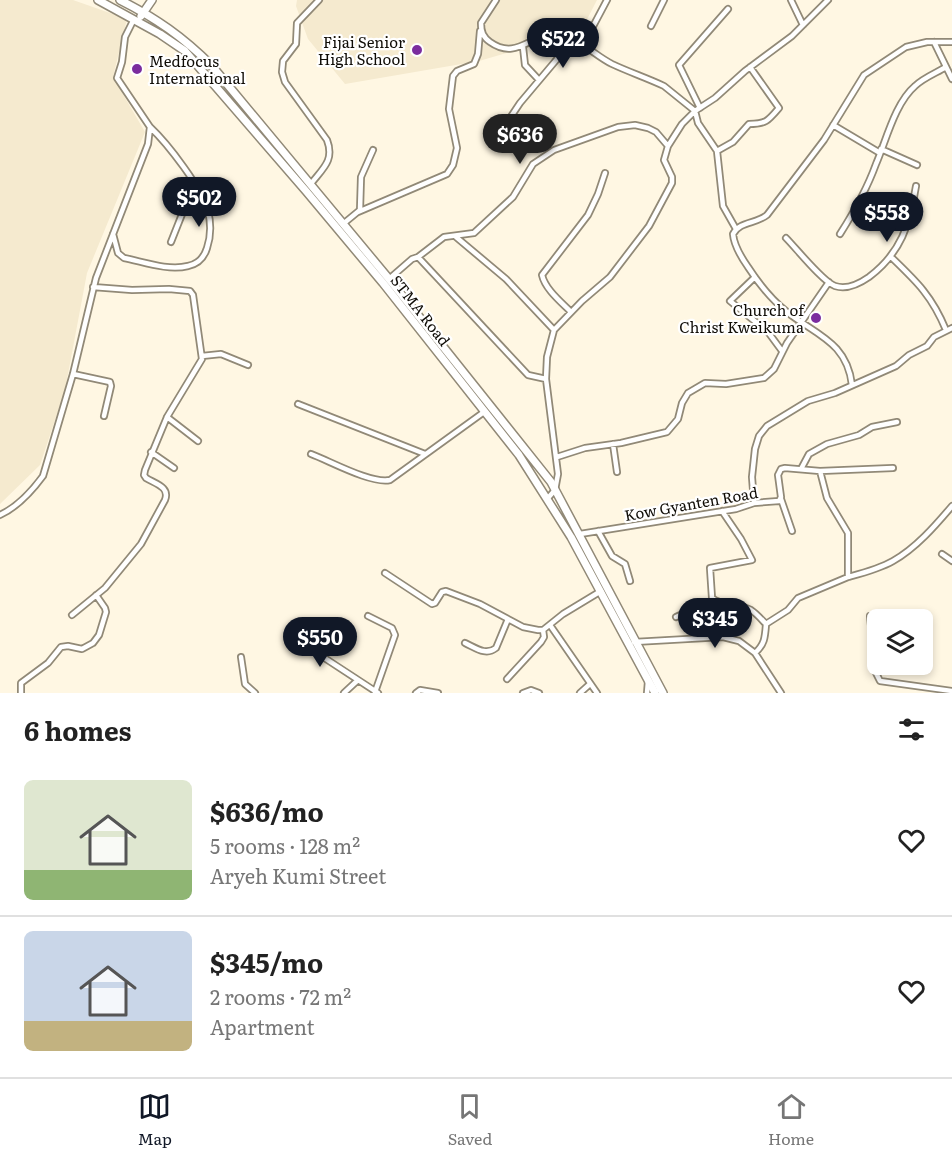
<!DOCTYPE html>
<html lang="en">
<head>
<meta charset="utf-8">
<style>
	body { margin:0; font-family:Literata,serif; background:#f2f2f2; color:#222; height:100vh; display:flex; flex-direction:column; font-size:22px; white-space:nowrap }
	* { box-sizing:border-box; margin:0 }
	p { font-size:20px; color:#767676 }
	.icon { flex:none; width:33px; height:33px; fill:none; stroke:currentColor; stroke-width:2; stroke-linecap:round; stroke-linejoin:round }
	.map { position:relative; height:693px; overflow:hidden }
	.side { display:flex; flex-direction:column; background:#fff; flex:1 }
	.side>* { flex:none }
	.fabs { position:absolute; left:867px; top:609px; display:grid; gap:12px }
	.fabs a { display:grid; place-items:center; width:66px; height:66px; border-radius:9px; background:#fff; box-shadow:0 3px 9px #0003; font-size:30px }
	.price { position:absolute; translate:-50% -51px; padding:0 14px; border-radius:21px; background:#111827; color:#fff; font-size:20px; line-height:39px; filter:drop-shadow(0 2px 3px #0008) }
	.price::after { content:''; position:absolute; left:50%; top:36px; width:18px; height:14px; margin-left:-9px; background:inherit; clip-path:polygon(0 0,100% 0,50% 100%) }
	.price.current { background:#222; color:#fff }
	ul { padding:0; list-style:none }
	li { display:flex; align-items:center; gap:18px; height:150px; padding:0 24px }
	li+li { border-top:2px solid #e0e0e0 }
	li span { display:grid; place-items:center; flex:none; width:168px; height:120px; border-radius:9px; color:#555 }
	li>.icon { margin-inline-start:auto }
	span .icon { width:72px; height:72px; fill:#fffc; stroke-width:1 }
	li b { font-size:26px }
	h2 { display:flex; justify-content:space-between; align-items:center; height:72px; padding:0 24px; font-size:26px }
	.dock { display:flex; justify-content:space-around; align-items:center; height:84px; border-top:2px solid #e0e0e0; background:#fff; font-size:16px; color:#767676 }
	.dock a { display:grid; justify-items:center; gap:3px }
	.dock .current { color:#111827 }
	.map>svg:first-child { display:block }
	.built { fill:#f5eacf }
	.lines { fill:none; stroke-linecap:round; stroke-linejoin:round }
	.street-casing { stroke:#918977; stroke-width:8 }
	.secondary-casing { stroke:#918977; stroke-width:10 }
	.street { stroke:#fff; stroke-width:4.5 }
	.secondary { stroke:#fff; stroke-width:7 }
	.poi-dot { fill:#7b2d9e; stroke:#fff; stroke-width:2 }
	.labels { text-anchor:middle; dominant-baseline:central; stroke-width:4.5; stroke-linejoin:round; paint-order:stroke }
	.poi-label { font-size:15px; fill:#0f0c06; stroke:#fff; text-anchor:end }
	.street-label { font-size:15px; fill:#0f0c06; stroke:#fff }
</style>
</head>
<body>
<div class="map">
<svg width="952" height="693" viewBox="0 0 952 693">
	<rect width="100%" height="100%" fill="#fff7e3"/>
	<!-- built -->
	<path class="built" d="M0,0H73L127,19L113,77L145,132L87,273L65,390L40,465L0,504Z
		M297,0H597L581,31L479,61L345,84L308,39L296,6Z"/>
	<g class="lines">
		<!-- street casing -->
		<g class="street-casing">
			<path id="street" d="M496,0L481,23C481,32 483,37 490,42C518,62 533,30 560,35C582,40 594,55 612,64C629,72 647,78 664,86L695,111L698,123L717,151L733,142L749,124C766,124 768,121 779,108L750,67
				M791,0L803,25
				M651,26L664,0
				M934,42L952,79
				M523,47L525,65L539,80
				M700,108L679,65L728,9
				M833,125L880,153
				M502,130L520,103L563,52L589,34L607,0
				M881,149L917,165
				M717,151L723,206L736,229
				M310,185C322,169 335,161 327,140L285,82L282,72L283,61L296,44L297,23L319,0
				M358,212L447,174L453,165L457,148L449,109L453,76L457,71L474,64L478,54L480,31
				M343,224L360,210L361,177L373,150
				M113,234L118,253L124,258C144,262 168,271 188,266C198,264 204,258 207,248C211,236 211,223 208,211C202,188 168,144 150,127
				M840,234C854,212 867,189 876,164C886,141 895,103 915,86C923,78 936,73 946,67
				M456,237L506,279L554,330L547,357L546,379
				M786,238C796,248 823,282 835,286C847,290 859,284 869,277C901,253 910,224 916,186
				M171,242L194,184
				M418,257L528,375L546,379L558,474L555,490L548,498
				M891,257C917,282 932,296 946,330
				M755,277L730,301L768,332L782,351
				M389,279L412,259L418,257L444,237L474,233L513,197L533,164L554,150L618,127L635,125L648,128L656,132L668,146
				M571,312C561,302 545,289 542,275L588,215L598,194L605,173
				M554,330L582,301L610,277L649,226L672,183V177L664,160L668,146L682,124L695,111L715,98L745,71L792,36L828,0
				M202,356L221,354L248,365
				M73,374L110,382L111,386L104,416
				M852,385C847,342 816,335 787,312C772,300 759,284 748,267C741,257 734,246 733,234C740,221 756,224 767,215L824,140L864,75L906,47L927,42H952
				M298,404L425,454
				M167,417L198,441
				M613,444L617,472
				M151,452L174,468
				M311,454C330,461 371,484 390,480L484,412
				M557,457L585,448L621,443L667,432L678,419L682,403L688,393L705,383L726,384L764,378L774,369L787,343L829,282
				M801,469L809,454L827,444L859,435L872,427L897,422
				M820,471L893,468
				M781,499L792,531
				M754,503L752,477L755,449L759,436L767,426L808,401L835,393L896,366L909,355L927,346L934,337L952,328
				M722,511L741,539L752,560L710,568L712,598C721,606 739,603 751,610C757,614 762,620 766,624
				M0,515C17,507 32,491 43,476L73,374L96,278L148,144L150,127L117,78L122,62L125,37L134,19
				M598,531L612,556L625,564L630,581
				M580,534L736,509L754,503L779,501L781,497L778,475L781,469L785,468L820,471L827,498L848,533V577C863,573 879,569 893,561C916,548 935,526 952,506
				M942,554L952,561
				M385,573L432,604L435,603L442,592L446,591L480,604L523,627L538,630H543L563,614L601,591
				M72,615L105,588L141,544L165,500C170,487 156,484 146,478L144,475L145,470L167,417L202,359L193,295L190,291L169,289L132,290L93,287
				M368,616L392,628L395,635L375,692
				M870,616L876,673L880,681L952,691
				M676,617L713,600
				M550,625L597,693
				M294,638L378,693
				M634,642L723,637L739,641L755,653L781,693
				M465,643C476,648 486,656 496,648L508,619
				M755,653C765,644 765,637 766,624L788,610L798,598L848,577
				M241,657L245,684L255,693
				M507,679L541,642L544,637L543,630
				M21,693V683L48,663L61,647L68,646L82,649L93,643L99,635L106,612L105,608L96,595
				M344,693L358,680
				M416,693L420,690L438,693
				M523,693L531,690L539,693
				M580,693L590,684
				M647,693L648,681"/>
		</g>
		<!-- secondary casing -->
		<g class="secondary-casing">
			<path id="secondary" d="M98,0L160,34L185,51L306,191L383,283L519,455L571,537L655,693
				M120,0C156,18 183,37 212,66L389,279L551,482L663,693
				M141,16L152,0"/>
		</g>
		<!-- street -->
		<use href="#street" class="street"/>
		<!-- secondary -->
		<use href="#secondary" class="secondary"/>
	</g>
	<!-- markers -->
	<g class="poi-dot">
		<circle cx="417" cy="50" r="6"/>
		<circle cx="137" cy="69" r="6"/>
		<circle cx="816" cy="318" r="6"/>
	</g>
	<g class="labels">
		<!-- poi labels -->
		<g class="poi-label">
			<text x="405" y="41">Fijai Senior<tspan x="405" dy="17">High School</tspan></text>
			<text x="149" y="60" text-anchor="start">Medfocus<tspan x="149" dy="17">International</tspan></text>
			<text x="804" y="309">Church of<tspan x="804" dy="17">Christ Kweikuma</tspan></text>
		</g>
		<!-- street labels -->
		<g class="street-label">
			<text transform="translate(421 310) rotate(52)">STMA Road</text>
			<text transform="translate(691 503) rotate(-10)">Kow Gyanten Road</text>
		</g>
	</g>
</svg>
<div class="fabs">
<a><svg class="icon" aria-label="layers" viewBox="0 0 24 24"><path d="M12 4l9 5-9 5-9-5zM3 14l9 5 9-5"/></svg></a>
</div>
<b class="price" style="left:563px;top:69px">$522</b>
<b class="price current" style="left:520px;top:165px">$636</b>
<b class="price" style="left:199px;top:228px">$502</b>
<b class="price" style="left:887px;top:243px">$558</b>
<b class="price" style="left:715px;top:649px">$345</b>
<b class="price" style="left:320px;top:668px">$550</b>
</div>
<section class="side">
<h2>6 homes<svg class="icon" aria-label="filters" viewBox="0 0 24 24"><path d="M4 7h16M4 17h16"/><circle cx="9" cy="7" r="2"/><circle cx="15" cy="17" r="2"/></svg></h2>
<ul>
<li><span style="background:linear-gradient(#dfe7d0 75%,#8fb573 0)"><svg class="icon" aria-label="home" viewBox="0 0 24 24"><path d="M3 11l9-7 9 7M6 9v11h12V9"/></svg></span><div><b>$636/mo</b><p>5 rooms · 128 m²</p><p>Aryeh Kumi Street</p></div><svg class="icon" aria-label="heart" viewBox="0 0 24 24"><path d="M12 20l-8-8c-3-5 5-10 8-4 3-6 11-1 8 4z"/></svg></li>
<li><span style="background:linear-gradient(#c9d6e8 75%,#c2b280 0)"><svg class="icon" aria-label="home" viewBox="0 0 24 24"><path d="M3 11l9-7 9 7M6 9v11h12V9"/></svg></span><div><b>$345/mo</b><p>2 rooms · 72 m²</p><p>Apartment</p></div><svg class="icon" aria-label="heart" viewBox="0 0 24 24"><path d="M12 20l-8-8c-3-5 5-10 8-4 3-6 11-1 8 4z"/></svg></li>
</ul>
</section>
<nav class="dock">
<a class="current"><svg class="icon" aria-label="map" viewBox="0 0 24 24"><path d="M3 6l6-2 6 2 6-2v14l-6 2-6-2-6 2zM9 4v14M15 6v14"/></svg>Map</a>
<a><svg class="icon" aria-label="saved" viewBox="0 0 24 24"><path d="M7 4h10v16l-5-4-5 4z"/></svg>Saved</a>
<a><svg class="icon" aria-label="home" viewBox="0 0 24 24"><path d="M3 11l9-7 9 7M6 9v11h12V9"/></svg>Home</a>
</nav>
</body>
</html>
